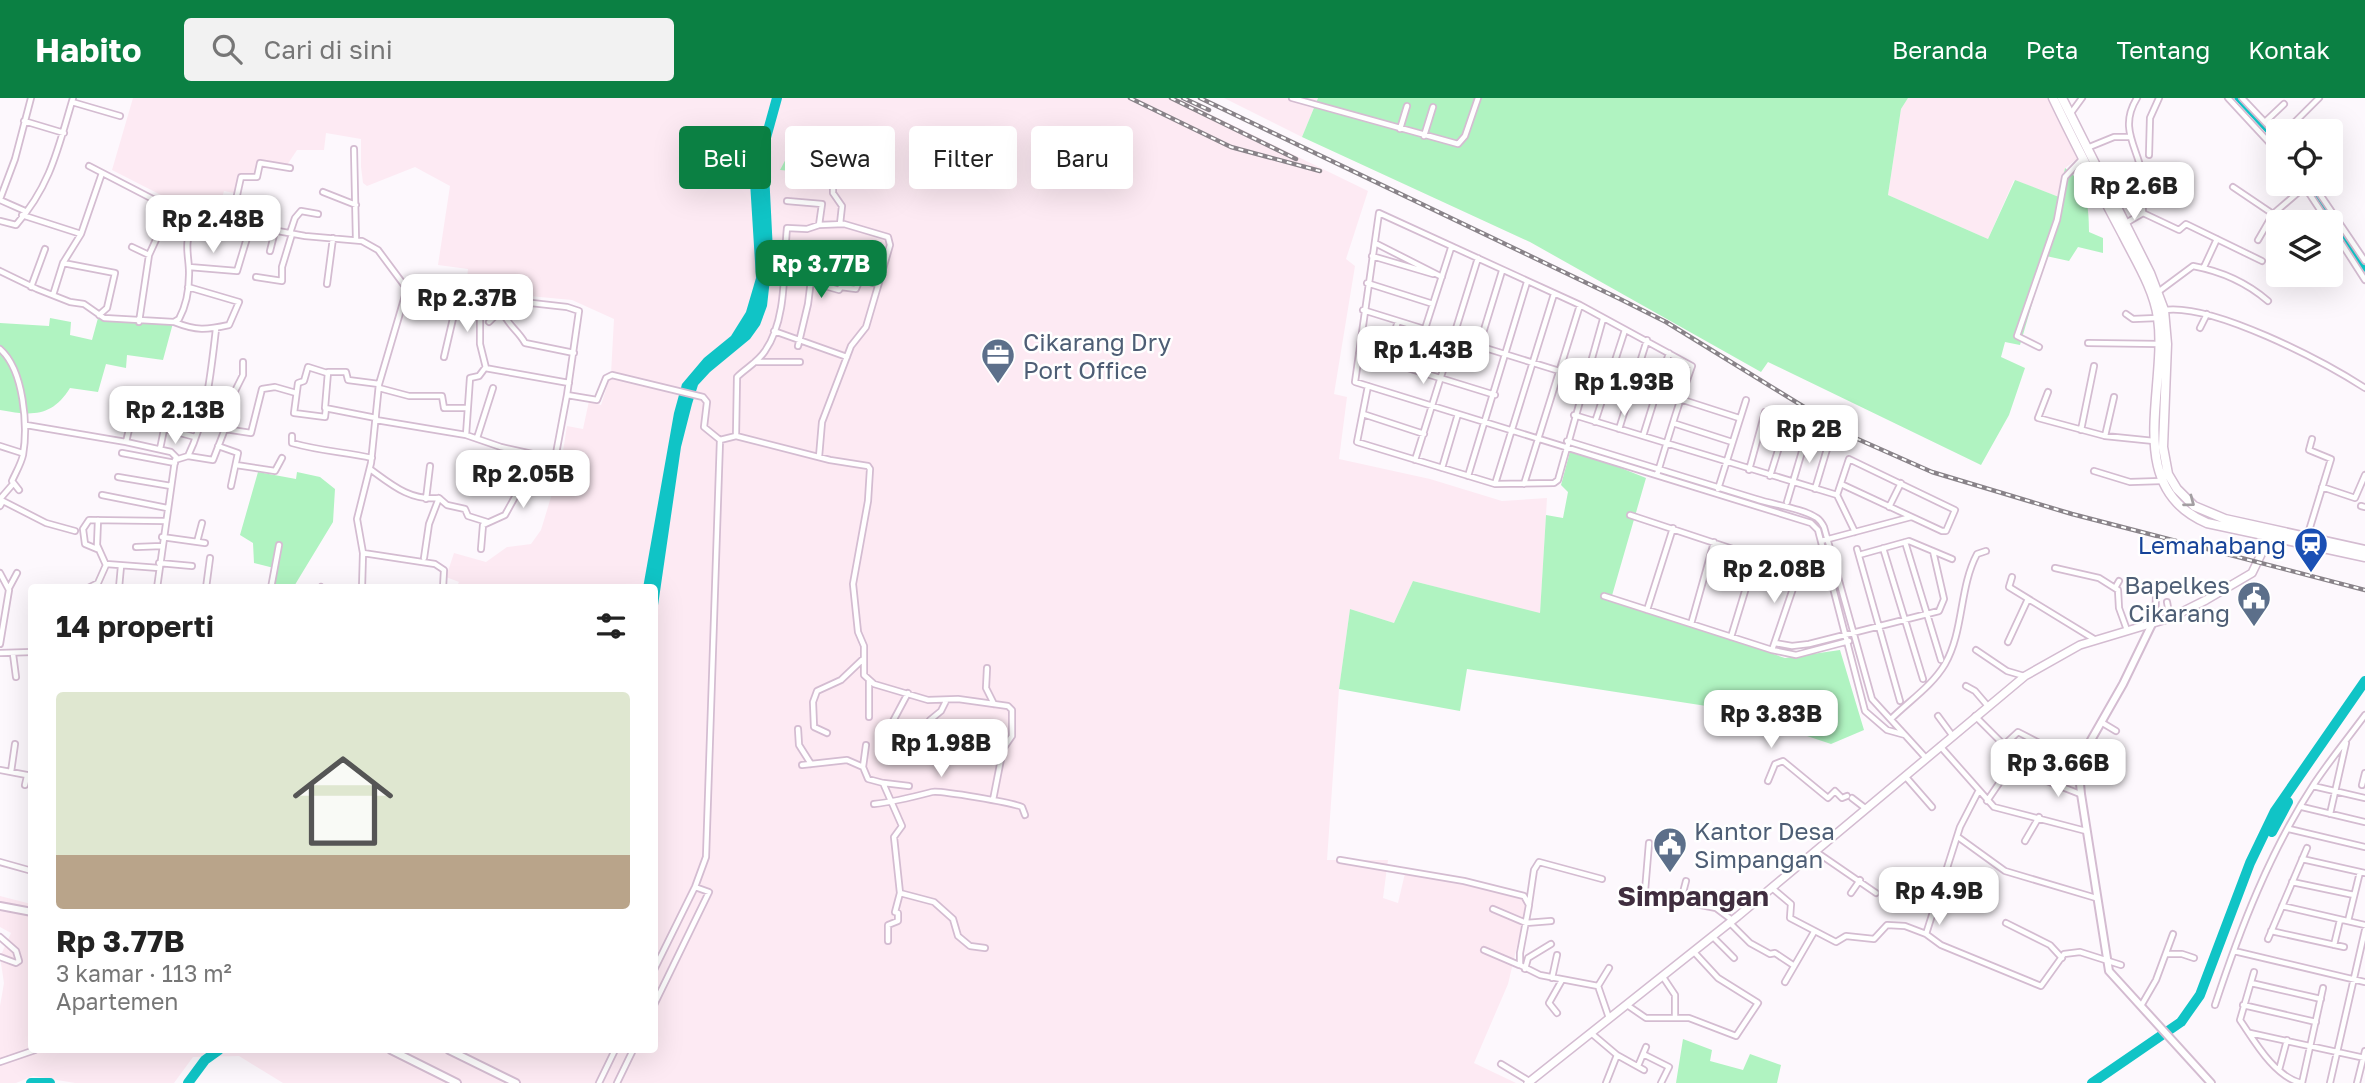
<!DOCTYPE html>
<html lang="id">
<head>
<meta charset="utf-8">
<style>
	body { margin:0; font-family:"Golos Text",sans-serif; background:#f2f2f2; color:#222; height:100vh; display:flex; flex-direction:column; font-size:26px; white-space:nowrap }
	* { box-sizing:border-box; margin:0 }
	p { font-size:23px; color:#767676 }
	.icon { flex:none; width:38px; height:38px; fill:none; stroke:currentColor; stroke-width:2; stroke-linecap:round; stroke-linejoin:round }
	.map { position:relative; flex:1; overflow:hidden }
	.drawer { position:absolute; left:28px; top:486px; width:630px; height:469px; display:flex; flex-direction:column; background:#fff; border-radius:7px; box-shadow:0 7px 28px #0002 }
	.drawer>* { flex:none }
	.banner { position:absolute; left:679px; top:28px; width:665px; height:63px; display:flex; gap:14px }
	.fabs { position:absolute; left:2266px; top:21px; display:grid; gap:14px }
	.fabs a { display:grid; place-items:center; width:77px; height:77px; border-radius:7px; background:#fff; box-shadow:0 7px 28px #0002; font-size:35px }
	.price { position:absolute; translate:-50% -60px; padding:0 16px; border-radius:14px; background:#fff; color:#222; font-size:23px; line-height:46px; filter:drop-shadow(0 2px 4px #0008) }
	.price::after { content:''; position:absolute; left:50%; top:42px; width:21px; height:16px; margin-left:-10px; background:inherit; clip-path:polygon(0 0,100% 0,50% 100%) }
	.price.on { background:#0b8043; color:#fff }
	ul { padding:0; list-style:none }
	li { display:grid; align-content:center; gap:14px; height:371px; padding:0 28px }
	li+li { border-top:2px solid #e0e0e0 }
	li span { display:grid; place-items:center; height:217px; border-radius:7px; color:#555 }
	li>.icon { margin-inline-start:auto }
	span .icon { width:126px; height:126px; fill:#fffc; stroke-width:1 }
	li b { font-size:30px }
	h2 { display:flex; justify-content:space-between; align-items:center; height:84px; padding:0 28px; font-size:30px }
	.pill { padding:0 24px; border-radius:7px; background:#fff; box-shadow:0 7px 28px #0002; font-size:24px; line-height:63px }
	.pill.on { background:#0b8043; color:#fff }
	header { display:flex; align-items:center; gap:42px; box-sizing:border-box; height:98px; padding:0 35px; background:#0b8043; color:#fff }
	header strong { font-size:33px }
	nav { display:flex; gap:38px; margin-inline-start:auto; font-size:24px }
	.search { width:490px; height:63px; background:#f2f2f2; display:flex; align-items:center; gap:18px; box-sizing:border-box; padding:0 24px; border-radius:7px; color:#767676; font-size:26px }
	.map>svg:first-child { display:block }
	.industrial { fill:#fdeaf3 }
	.green { fill:#b0f3c1 }
	.water { fill:#10c4c6 }
	.lines { fill:none; stroke-linecap:round; stroke-linejoin:round }
	.canal { stroke:#10c4c6; stroke-width:5 }
	.river { stroke:#10c4c6; stroke-width:10 }
	.street-casing { stroke:#d4bcd1; stroke-width:8 }
	.secondary-casing { stroke:#d4bcd1; stroke-width:10 }
	.primary-casing { stroke:#d4bcd1; stroke-width:10 }
	.highway-casing { stroke:#d4bcd1; stroke-width:11 }
	.street { stroke:#fff; stroke-width:4.5 }
	.secondary { stroke:#fff; stroke-width:6 }
	.primary { stroke:#fff; stroke-width:7 }
	.highway { stroke:#fff; stroke-width:8 }
	.rail-casing { stroke:#898389; stroke-width:4.5 }
	.rail { stroke:#fff; stroke-width:2; stroke-dasharray:5; stroke-linecap:butt }
	.oneway { stroke:#a39fa2 }
	.labels { text-anchor:middle; dominant-baseline:central; stroke-width:5; stroke-linejoin:round; paint-order:stroke }
	.service-label { font-size:24px; fill:#4e5e75; stroke:#fff; text-anchor:start }
	.transit-label { font-size:24px; fill:#164399; stroke:#fff; text-anchor:end }
	.quarter-label { font-size:28px; font-weight:bold; fill:#402e3f; stroke:#fff }
</style>
</head>
<body>
<header>
<strong>Habito</strong>
<div class="search"><svg class="icon" aria-label="search" viewBox="0 0 24 24"><circle cx="10" cy="10" r="6"/><path d="M15 15l6 6"/></svg>Cari di sini</div>
<nav><a>Beranda</a><a>Peta</a><a>Tentang</a><a>Kontak</a></nav>
</header>
<div class="map">
<svg width="2365" height="985" viewBox="0 0 2365 985">
	<rect width="100%" height="100%" fill="#fdf8fd"/>
	<!-- industrial -->
	<path class="industrial" d="M133,0H1177L1368,93L1346,161L1355,168L1334,296L1347,299L1339,361L1430,381L1502,403L1547,400L1540,516L1413,483L1394,525L1350,511L1339,591L1327,762H1388L1383,800L1398,805L1406,771L1528,802L1508,886L1474,965L1516,985H283L239,958L193,959L174,985H75L33,978L16,985H0V908L4,885L0,859L11,835L0,829V798L31,806L32,952H654V490H456L459,484L446,479L454,455L486,464L507,449L531,446L541,432L561,366L567,328L583,331L589,303L601,307L611,276L614,221L572,202L466,192L468,171L438,167L450,88L415,69L367,88L363,85L361,69V41L326,35L324,52H297L287,67L258,62L254,77L238,76L234,95L224,93L215,124H204L200,117L112,72Z
		M1224,0H1318L1302,39Z
		M1908,0H2053L2082,57L2065,70L2059,99L2014,82L1988,141L1888,97L1901,11Z"/>
	<!-- green -->
	<path class="green" d="M1318,0H1908L1901,11L1888,97L1988,141L2015,82L2059,99L2065,70C2087,86 2089,109 2089,134L2103,140V155L2078,149L2069,163L2046,158L2020,247L2005,244L2001,259L2025,270L2009,317L1981,367L1768,264L1761,274L1530,144L1302,39Z
		M802,31L850,56L839,77L780,72Z
		M50,220L71,224L70,237L92,242L98,220L173,225L163,262L127,257L126,270L106,266L98,294L70,290C52,319 32,318 0,312V225L49,228Z
		M1571,350L1646,380L1611,501L1785,560L1840,552L1864,632L1831,646L1780,629L1758,616L1467,571L1460,613L1339,591L1350,511L1394,525L1413,483L1540,515L1546,417L1563,420L1568,394L1561,387Z
		M258,374L296,381L297,374L320,379L335,391L333,424L293,490H273L274,470L254,465L253,445L240,437Z
		M1683,941L1712,952L1710,963L1743,972L1750,956L1781,967L1777,985H1676Z"/>
	<!-- water -->
	<path class="water" d="M748,52L768,54L773,154L767,208L760,227L750,241L710,274L698,287L692,306L681,349L655,528L654,490H643L674,315L682,286L704,260L731,238L746,214L756,180Z"/>
	<g class="lines">
		<!-- canal -->
		<path class="canal" d="M2237,0L2278,44
			M2308,86L2365,171"/>
		<!-- river -->
		<path class="river" d="M759,65L777,0
			M2272,734L2288,704
			M31,985H50
			M188,985L205,962L219,952
			M2092,985L2181,924L2200,897L2250,765L2275,713L2365,583"/>
		<!-- street casing -->
		<g class="street-casing">
			<path id="street" d="M1292,0L1458,46L1465,38L1478,0
				M2137,0C2119,29 2136,47 2142,75C2144,89 2142,102 2143,115L2179,132L2186,126L2262,163
				M2228,0L2278,54
				M2242,0L2278,38
				M72,4L120,18
				M2071,15L2082,0
				M24,23L64,35
				M2265,24L2284,6
				M1400,31L1407,8
				M2286,33L2319,0
				M1424,38L1433,9
				M2087,50L2114,39H2129
				M354,51L356,142
				M2149,57L2150,20L2159,0
				M89,68L201,126
				M2303,86L2328,124
				M2313,86L2365,163
				M2233,89L2273,116L2308,86
				M833,90V95L842,108L840,126
				M323,94L356,107
				M0,101L15,61L31,0
				M0,102L25,113
				M787,103L822,106L819,127
				M22,117L81,136
				M0,123L16,127C51,87 58,50 73,0
				M2126,125L2143,115
				M230,129L241,79H257L260,65L290,70
				M2331,129L2365,182
				M290,135L295,120L301,113L318,116
				M2258,142L2273,116
				M1375,145L1442,179
				M132,149L149,157
				M270,153L275,133
				M1372,158L1433,176
				M63,165L115,175L107,210L99,217
				M189,169L237,173L250,130
				M2204,169L2217,141
				M0,173L37,191L70,204L84,206L104,220L174,224L179,221C186,208 189,191 189,177C190,160 181,140 196,129L267,131L305,138L362,143L378,152L407,191L567,209L579,213L567,297
				M836,174L876,186
				M844,175L849,162
				M256,179L282,183V169L292,136
				M786,183L811,184L839,192L841,189L856,191L860,181
				M1367,185L1433,206
				M327,186L333,140
				M31,189L45,151
				M2158,194L2193,168C2220,173 2246,184 2268,203
				M53,197L63,165L81,136L102,75
				M480,201V246L486,270
				M502,212C506,226 518,232 525,245L574,255
				M1363,212L1585,281
				M2164,212C2213,205 2323,263 2365,290
				M2126,216L2133,221L2157,220
				M139,224L149,157L171,109
				M174,224C197,233 206,232 229,227L239,204L188,189
				M489,224L503,210
				M2200,230L2207,216
				M774,233L847,259
				M2088,245L2159,246
				M798,248L808,206L815,150
				M1479,248L1502,173
				M2039,249L2017,238L2057,122L2065,79L2083,60
				M0,251C24,272 28,328 23,357C21,366 16,374 12,383L19,392
				M1359,255L1495,297
				M444,259L458,199
				M1386,263L1398,223
				M755,264H800
				M1412,271L1451,150
				M1368,288L1357,344L1495,386L1554,385L1558,382L1603,221
				M379,290L409,298H442L444,310H467
				M2048,294L2038,320L2105,338L2154,343
				M1680,301L1739,320
				M326,310L325,319L294,315L298,285L304,283L308,269L327,275
				M1363,316L1424,336
				M1574,317L1837,397L1855,434
				M376,320L325,310L328,274H346L348,282L379,286
				M376,322L466,337L501,349L555,361L567,297L597,302L606,280L612,277L703,299L707,304L704,329L720,342L736,338L830,362L868,368L870,371L868,403L853,486L858,534L864,548V577L874,586L928,602L958,601L1008,608L1012,612V638L1003,651L993,702
				M1595,324L1625,232
				M1673,325L1732,344
				M26,327L126,344L135,306
				M165,331L195,339
				M226,331L234,295L243,277V264
				M1619,331L1647,242
				M2081,332L2094,268
				M466,337L470,280L479,278L485,270L569,285
				M292,338V345C320,353 344,354 372,360
				M736,338L737,279C746,270 758,264 765,253C788,220 783,168 787,130L807,131L819,127L844,126L888,139L890,147L866,229L851,248L822,324L819,359
				M1643,338L1669,255
				M2105,338L2114,299
				M477,340L493,290
				M1567,343C1630,362 1693,382 1756,401C1774,407 1802,410 1817,420C1821,423 1822,425 1824,429L1872,601L1905,637L1887,632L1865,613L1818,432L1811,425L1355,284L1379,115L1580,207L1692,268C1679,304 1668,340 1657,377
				M126,344L171,354L177,360
				M0,348L22,355
				M218,348L238,355L231,388
				M160,351L167,317
				M122,355L175,365
				M188,358L213,362L225,331L251,335L262,291L275,289L296,295
				M1415,362L1478,160
				M236,367L275,373L282,360
				M1442,370L1458,316
				M370,371C392,387 410,403 439,400L447,407L465,411L468,418L487,424
				M1749,372L1765,314
				M503,373L510,352
				M2094,373L2130,384L2161,383
				M1468,378L1527,184
				M1770,378L1786,327
				M118,379L171,388
				M1495,386L1554,196
				M1524,386L1580,207
				M2322,389L2355,400L2365,377
				M1718,391L1746,302
				M1815,391L1827,351
				M102,397L167,410
				M1837,397L1849,361L1955,412L1946,433H1942L1841,386
				M426,401L430,368
				M3,403L46,425L75,433
				M1787,404L1806,340
				M0,408L3,403L0,401L13,386
				M2361,408L2365,409
				M1889,409L1901,385
				M162,439L205,445
				M2307,439L2331,361L2309,352L2312,341
				M1821,443L1911,419
				M197,444L202,425
				M1905,444L1941,562
				M136,449L162,448
				M1883,450L1923,581
				M97,451L85,446L83,431L89,422L165,423
				M481,451L483,427L505,417L521,388L530,357
				M1857,451L1900,603
				M363,455L435,466L444,472L443,490
				M1859,457L1909,443L1952,461
				M424,460L429,426L439,400
				M159,465L192,468
				M106,466L159,470
				M2055,470L2099,480L2118,492L2119,510L2127,532
				M0,475L9,492L0,546
				M2012,479L2009,489L2094,541
				M9,490L17,475
				M88,490L98,485L106,467L97,447L98,422
				M119,490L121,468
				M157,490L175,362L188,358C207,319 211,273 216,231
				M206,490L210,460
				M271,490L279,447
				M320,490L321,489
				M362,490L363,455L357,421L371,365L379,286L407,191
				M2115,490L2119,483
				M1604,498L1772,552L1799,473L1630,417
				M2167,504L2170,520
				M1647,512L1673,430
				M2155,525L2156,498
				M1691,526L1714,444
				M1731,539L1756,457
				M2008,544L2028,501
				M1775,545L1792,548L1809,546L1939,513L1944,501L1933,453
				M1772,552L1796,557L1849,543
				M1976,552L2007,573L2024,578
				M0,555L32,554
				M13,556L16,579
				M987,570L986,590L994,606
				M1966,588L1975,593L1987,607
				M1938,618L1952,637
				M1975,618L2004,647L2018,634L2078,665
				M869,619V583
				M1891,621C1909,603 1932,588 1945,566C1964,533 1959,490 1977,456L1986,453
				M930,622L941,613L946,603
				M2101,624L2116,633
				M798,631L799,647L811,666
				M827,635L814,629L813,604L817,593L841,582L862,562
				M889,636L908,637
				M1905,637L1925,659
				M888,647L892,625L908,595
				M1940,648L1994,709L2086,733
				M802,667L847,662L863,669L868,681L883,685L902,728L894,739L900,795L934,804L953,821L958,838L970,848L985,850
				M863,669L866,647
				M0,672L32,678
				M11,674L15,646
				M1905,678L1932,709
				M2042,681L2080,696
				M1768,683L1775,666L1783,663L1828,700L1835,693L1842,700L1847,698
				M884,685L909,688
				M25,687L27,678
				M2362,687L2365,675
				M2313,688L2365,700
				M1852,700L1865,710
				M1987,703L2006,675
				M874,706C894,704 913,699 932,694C939,692 1014,705 1022,709L1025,717
				M2302,709L2365,724
				M2330,716L2346,645
				M2289,731L2365,749
				M1958,739L2005,773L2096,800
				M2025,743L2039,719
				M1649,745L1645,793L1650,797L1716,810L1732,822
				M1815,753L1876,795
				M2302,761L2365,775
				M1340,762L1464,783L1524,798L1529,807L1520,855V867L1540,877L1598,888L1609,920
				M0,764L32,773
				M2292,784L2354,797
				M1772,790L1791,806L1790,820L1836,844L1846,838L1874,841L1887,827L1905,828L1926,836L1941,847L2041,888L2064,856L2080,854L2121,867
				M1851,795L1860,782
				M1681,802L1686,783
				M1529,806L1534,772L1539,764L1602,781
				M2282,808L2365,827
				M1493,811L1526,825L1551,823
				M2348,823L2360,774
				M1730,825L1750,845L1770,856L1775,855L1793,867
				M2006,825L2050,847L2062,860
				M2271,833L2344,849
				M1926,836L1960,729L1978,694
				M0,839L16,853L19,863L16,865L0,859
				M1713,839L1734,860
				M2268,841L2307,750
				M888,843V827L898,823V815L895,814L900,795
				M2334,847L2340,822
				M1484,852L1519,867
				M2234,853L2365,884
				M2166,856H2182L2194,860
				M1525,871L1528,860L1551,846
				M654,872L695,789L706,759L720,342
				M2254,874L2240,922C2255,944 2274,978 2301,985
				M1663,879L1675,897V919
				M1552,880L1557,857
				M1785,884L1814,834
				M2251,885L2321,901
				M1598,888L1609,870
				M654,907L709,794L695,789
				M1627,907L1646,920H1689L1736,938L1758,905L1718,880L1694,854
				M2215,907C2240,831 2270,753 2314,686C2330,662 2348,640 2365,617
				M2243,907L2316,924
				M2141,908L2156,882L2173,836
				M1557,915L1549,905L1562,882
				M1591,935L1617,957L1644,972
				M2250,935L2365,960
				M1643,956L1669,969L1661,985
				M0,964L35,952
				M1501,966L1529,983
				M1638,968L1646,949
				M2279,972L2287,942
				M599,985L615,952
				M617,985L633,952
				M1606,985L1617,957
				M2302,985L2323,890
				M2330,985L2365,832
				M2357,985L2365,953"/>
		</g>
		<!-- secondary casing -->
		<g class="secondary-casing">
			<path id="secondary" d="M2152,526L2123,586L2078,665L2081,696L2109,873L2211,985
				M0,808L32,814
				M391,952L457,985
				M449,952L516,985"/>
		</g>
		<!-- primary casing -->
		<g class="primary-casing">
			<path id="primary" d="M1528,985L1738,818L2025,578L2080,547L2170,520L2206,502L2252,475L2269,440"/>
		</g>
		<!-- highway casing -->
		<g class="highway-casing">
			<path id="highway" d="M2053,0C2075,46 2099,92 2123,137C2136,163 2154,191 2158,220C2168,290 2122,389 2207,425L2365,459
				M2062,0L2150,175L2164,212L2167,246L2163,349L2168,376L2177,391L2194,408L2225,421L2365,452"/>
		</g>
		<!-- street -->
		<use href="#street" class="street"/>
		<!-- secondary -->
		<use href="#secondary" class="secondary"/>
		<!-- primary -->
		<use href="#primary" class="primary"/>
		<!-- highway -->
		<use href="#highway" class="highway"/>
		<!-- rail casing -->
		<g class="rail-casing">
			<path id="rail" d="M1130,0L1231,49L1320,73
				M1171,0L1296,61
				M1183,0L1209,12
				M1200,0L1618,200L1666,224L1853,339L1932,374L2072,416L2365,492"/>
		</g>
		<!-- rail -->
		<use href="#rail" class="rail"/>
	</g>
	<!-- one-way arrows -->
	<defs><path id="oneway-chevron" d="M-2-3.5L2.5 0L-2 3.5" fill="none" stroke-width="1.6" stroke-linecap="round" stroke-linejoin="round" transform="scale(1.75)"/></defs>
	<use class="oneway" href="#oneway-chevron" transform="translate(2190 404) rotate(37)"/>
	<!-- icons -->
	<defs>
		<g id="office-pin" transform="scale(1.75)"><path d="M0 17L-7.5 6A9.5 9.5 0 1 1 7.5 6Z" fill="#5c6f8a" stroke="#fff"/><path d="M-6-3h4V-5.5h4V-3h4V5H-6ZM-1-4.5V-3h2v-1.5ZM-6 0V1H6V0Z" fill="#fff"/></g>
		<g id="station-pin" transform="scale(1.75)"><path d="M0 17L-7.5 6A9.5 9.5 0 1 1 7.5 6Z" fill="#1a4fb4" stroke="#fff"/><path d="M-3-6H3Q5-6 5-4V2Q5 4 3 4L4.5 6H3L1.5 4h-3L-3 6H-4.5L-3 4Q-5 4-5 2V-4Q-5-6-3-6ZM-3.5-4v3h7v-3ZM-3.5 1v1.5H-2V1ZM2 1v1.5H3.5V1Z" fill="#fff"/></g>
		<g id="civic-pin" transform="scale(1.75)"><path d="M0 17L-7.5 6A9.5 9.5 0 1 1 7.5 6Z" fill="#5c6f8a" stroke="#fff"/><path d="M-.6-6.5H3V-4.5H.6V-3L4-1V1h2V6H-6V1h2V-1L-.6-3ZM-1.2 2.5V6h2.4V2.5Z" fill="#fff"/></g>
	</defs>
	<g fill-rule="evenodd">
		<use href="#office-pin" x="998" y="257"/>
		<use href="#station-pin" x="2311" y="446"/>
		<use href="#civic-pin" x="2254" y="500"/>
		<use href="#civic-pin" x="1670" y="746"/>
	</g>
	<g class="labels">
		<!-- service labels -->
		<g class="service-label">
			<text x="1023" y="243">Cikarang Dry<tspan x="1023" dy="28">Port Office</tspan></text>
			<text x="2230" y="486" text-anchor="end">Bapelkes<tspan x="2230" dy="28">Cikarang</tspan></text>
			<text x="1694" y="732">Kantor Desa<tspan x="1694" dy="28">Simpangan</tspan></text>
		</g>
		<!-- transit labels -->
		<g class="transit-label">
			<text x="2286" y="446">Lemahabang</text>
		</g>
		<!-- quarter labels -->
		<g class="quarter-label">
			<text x="1693" y="797">Simpangan</text>
		</g>
	</g>
</svg>
<div class="fabs">
<a><svg class="icon" aria-label="locate" viewBox="0 0 24 24"><circle cx="12" cy="12" r="6"/><path d="M12 2v4M12 18v4M2 12h4M18 12h4"/></svg></a>
<a><svg class="icon" aria-label="layers" viewBox="0 0 24 24"><path d="M12 4l9 5-9 5-9-5zM3 14l9 5 9-5"/></svg></a>
</div>
<b class="price" style="left:2134px;top:124px">Rp 2.6B</b>
<b class="price" style="left:213px;top:157px">Rp 2.48B</b>
<b class="price on" style="left:821px;top:202px">Rp 3.77B</b>
<b class="price" style="left:467px;top:236px">Rp 2.37B</b>
<b class="price" style="left:1423px;top:288px">Rp 1.43B</b>
<b class="price" style="left:1624px;top:320px">Rp 1.93B</b>
<b class="price" style="left:175px;top:348px">Rp 2.13B</b>
<b class="price" style="left:1809px;top:367px">Rp 2B</b>
<b class="price" style="left:523px;top:412px">Rp 2.05B</b>
<b class="price" style="left:1774px;top:507px">Rp 2.08B</b>
<b class="price" style="left:1771px;top:652px">Rp 3.83B</b>
<b class="price" style="left:941px;top:681px">Rp 1.98B</b>
<b class="price" style="left:2058px;top:701px">Rp 3.66B</b>
<b class="price" style="left:1939px;top:829px">Rp 4.9B</b>
<div class="banner">
<a class="pill on">Beli</a>
<a class="pill">Sewa</a>
<a class="pill">Filter</a>
<a class="pill">Baru</a>
</div>
<section class="drawer">
<h2>14 properti<svg class="icon" aria-label="filters" viewBox="0 0 24 24"><path d="M4 7h16M4 17h16"/><circle cx="9" cy="7" r="2"/><circle cx="15" cy="17" r="2"/></svg></h2>
<ul>
<li><span style="background:linear-gradient(#dfe7d0 75%,#b9a48a 0)"><svg class="icon" aria-label="home" viewBox="0 0 24 24"><path d="M3 11l9-7 9 7M6 9v11h12V9"/></svg></span><div><b>Rp 3.77B</b><p>3 kamar · 113 m²</p><p>Apartemen</p></div></li>
</ul>
</section>
</div>
</body>
</html>
